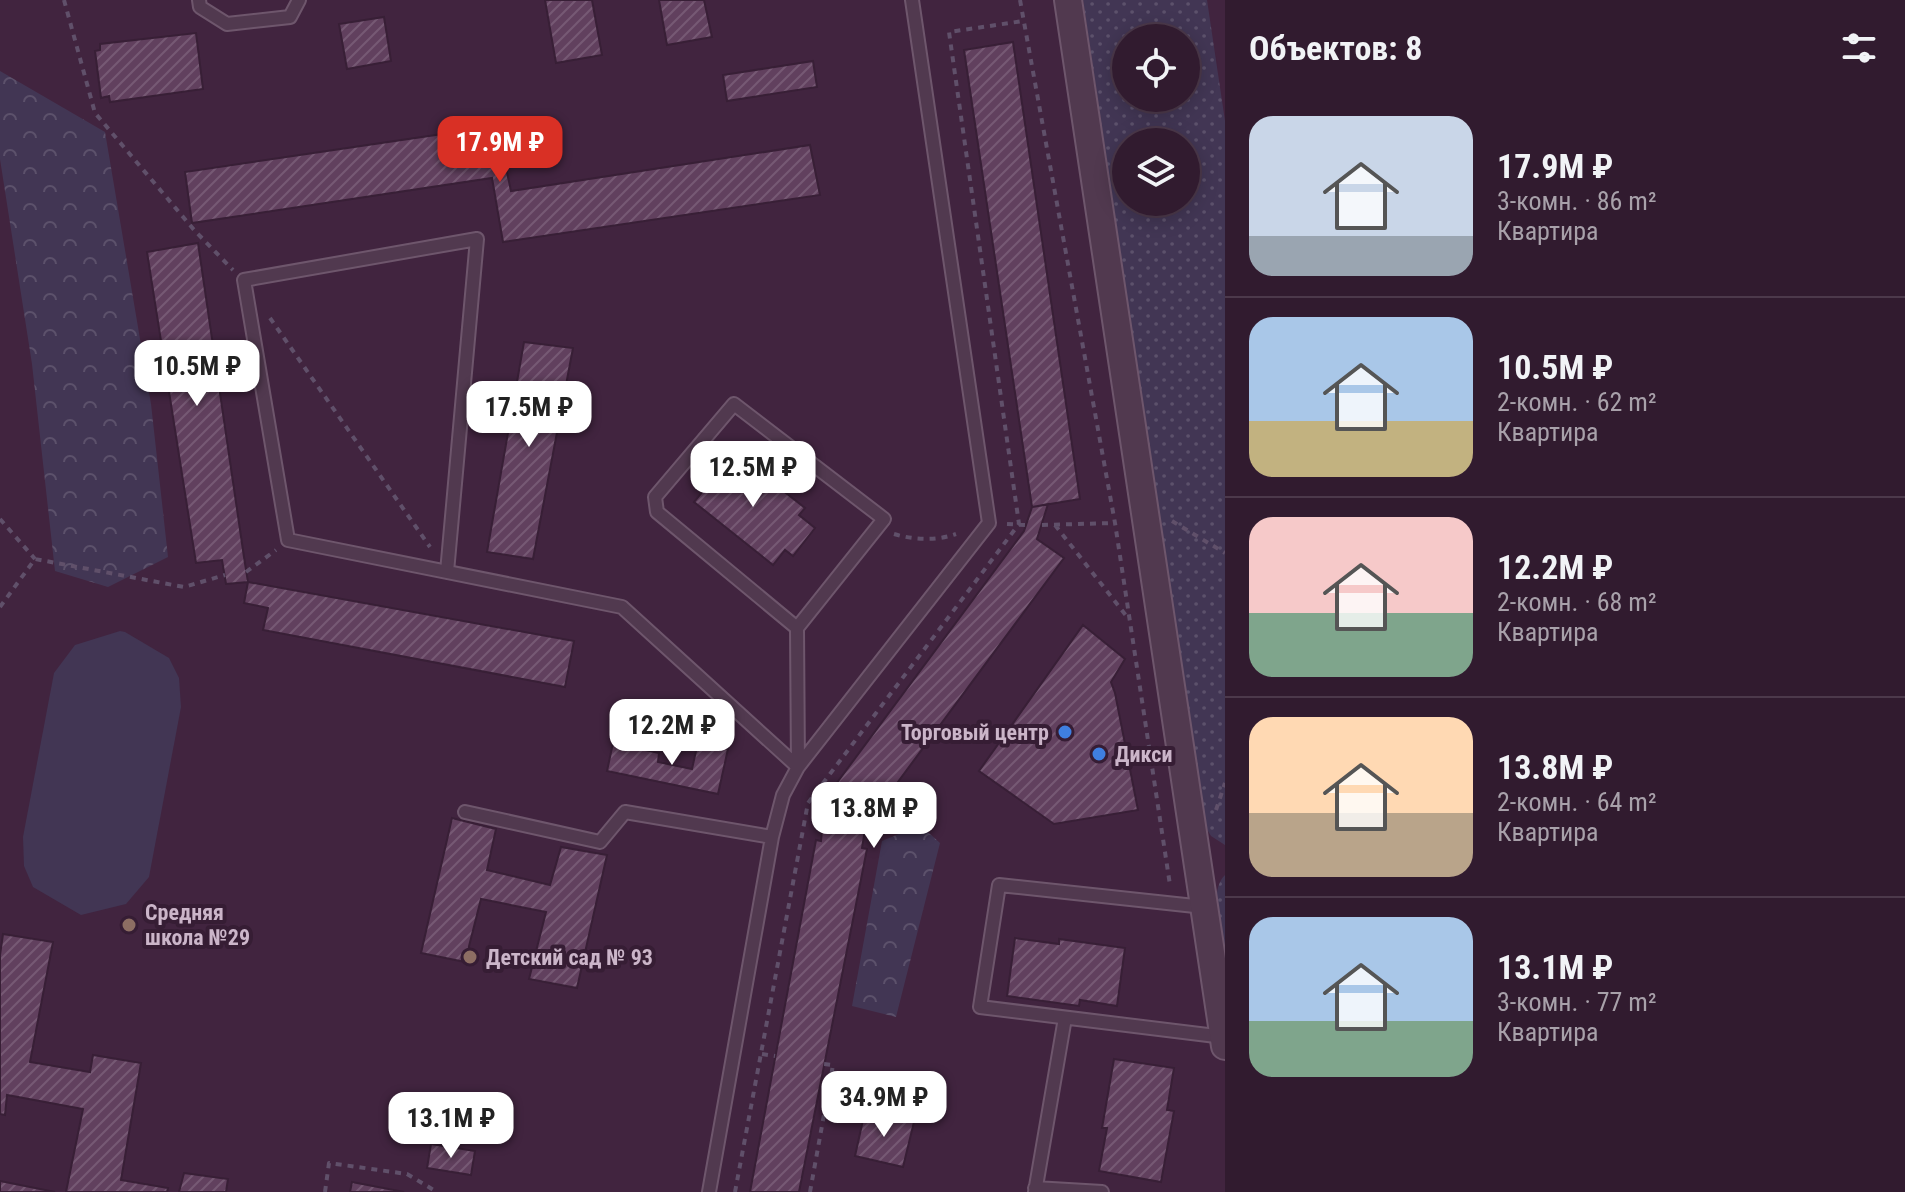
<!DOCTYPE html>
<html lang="ru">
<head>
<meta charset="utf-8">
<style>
	body { margin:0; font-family:"Roboto Condensed",sans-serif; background:#3d283b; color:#f1f3f6; height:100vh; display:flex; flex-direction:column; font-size:30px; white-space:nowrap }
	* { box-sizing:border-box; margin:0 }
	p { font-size:26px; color:#a8a1aa }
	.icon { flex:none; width:44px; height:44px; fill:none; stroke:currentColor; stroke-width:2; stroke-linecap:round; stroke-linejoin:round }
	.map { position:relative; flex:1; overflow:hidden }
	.drawer { display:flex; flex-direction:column; background:#311b2f; width:680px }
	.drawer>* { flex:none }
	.controls { position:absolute; left:1112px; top:24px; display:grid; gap:16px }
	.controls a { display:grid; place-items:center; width:88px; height:88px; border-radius:50%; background:#311b2f; box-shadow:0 4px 20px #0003,0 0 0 2px #4c394b; font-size:40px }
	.price { position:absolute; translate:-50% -68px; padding:0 18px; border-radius:16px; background:#fff; color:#222; font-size:26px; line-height:52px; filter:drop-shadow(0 2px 4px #0008) }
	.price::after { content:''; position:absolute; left:50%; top:48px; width:24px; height:18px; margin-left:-12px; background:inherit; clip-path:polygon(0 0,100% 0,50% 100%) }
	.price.active { background:#d93025; color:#fff }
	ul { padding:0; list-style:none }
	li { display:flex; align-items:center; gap:24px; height:200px; padding:0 24px }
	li+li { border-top:2px solid #4c394b }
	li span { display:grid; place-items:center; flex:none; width:224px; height:160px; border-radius:24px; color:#555 }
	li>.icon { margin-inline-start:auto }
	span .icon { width:96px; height:96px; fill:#fffc; stroke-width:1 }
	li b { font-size:34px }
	h2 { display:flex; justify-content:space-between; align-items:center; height:96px; padding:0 24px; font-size:34px }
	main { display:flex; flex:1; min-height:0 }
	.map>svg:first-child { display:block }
	.grass { fill:url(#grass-dots); fill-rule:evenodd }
	.forest { fill:url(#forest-crowns) }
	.garden { fill:#423654 }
	.building { fill:url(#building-hatch); stroke:#381f36; stroke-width:2 }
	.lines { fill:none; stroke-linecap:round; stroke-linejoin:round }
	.service-casing { stroke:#6e566c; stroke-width:16 }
	.minor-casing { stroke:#6e566c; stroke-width:30 }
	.path { stroke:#60506a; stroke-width:4; stroke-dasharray:6 6; stroke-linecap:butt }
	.service { stroke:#51394f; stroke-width:12 }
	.minor { stroke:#51394f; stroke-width:26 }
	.shop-dot { fill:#3f7fe0; stroke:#361d34; stroke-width:3 }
	.education-dot { fill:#8d6e63; stroke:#361d34; stroke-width:3 }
	.labels { text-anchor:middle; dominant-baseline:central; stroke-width:8; stroke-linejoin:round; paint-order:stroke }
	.poi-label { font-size:22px; font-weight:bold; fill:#cbb5c9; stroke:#361d34; text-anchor:start }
</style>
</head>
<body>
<main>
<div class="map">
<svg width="1225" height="1192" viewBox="0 0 1225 1192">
	<defs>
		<pattern id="grass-dots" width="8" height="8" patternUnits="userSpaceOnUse" patternTransform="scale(2)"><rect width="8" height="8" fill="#423654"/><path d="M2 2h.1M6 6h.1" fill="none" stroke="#5c516b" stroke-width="1.8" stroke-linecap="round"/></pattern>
		<pattern id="forest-crowns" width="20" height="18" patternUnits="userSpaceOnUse" patternTransform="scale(2)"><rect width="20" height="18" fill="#423654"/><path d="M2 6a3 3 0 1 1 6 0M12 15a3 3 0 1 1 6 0" fill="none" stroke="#5c516b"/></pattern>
		<pattern id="building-hatch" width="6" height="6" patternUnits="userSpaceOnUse" patternTransform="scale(2)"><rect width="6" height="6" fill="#61405e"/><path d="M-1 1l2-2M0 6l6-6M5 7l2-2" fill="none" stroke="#765974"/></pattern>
	</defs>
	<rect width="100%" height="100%" fill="#41243f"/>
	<!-- grass -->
	<path class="grass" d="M1083,0H1207L1225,121V845L1211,836L1205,826ZM1126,38H1186V98H1126ZM1126,142H1186V202H1126Z
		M1225,875V964C1222,940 1207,892 1225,875Z"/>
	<!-- forest -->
	<path class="forest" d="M0,71L105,132L151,404L168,557L108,587L55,571L32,364L0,159Z
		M920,825L940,843L896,1017L852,1006L882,841Z"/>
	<!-- garden -->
	<path class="garden" d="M120,631L125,632L169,658L179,678L181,707L149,877L126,904L81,915L33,887L24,866L23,837L54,673L75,645Z"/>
	<!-- building -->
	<path class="building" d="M545,0H592L602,55L556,63Z
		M659,0H704L712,37L667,45Z
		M384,17L391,61L347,69L339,24Z
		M196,33L203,89L110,102L109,96L101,98L95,51L100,50V44Z
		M1013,42L1080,499L1032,507L964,50Z
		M813,61L817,87L727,101L723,75Z
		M497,126L511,191L810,145L820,195L503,242L492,178L192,223L185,172Z
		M198,243L244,557L248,582L226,584L222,560L196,563L147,252Z
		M524,342L573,348L533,559L487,552Z
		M721,453L736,465L742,458L764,476L762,480L774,490L777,486L805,508L799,515L815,528L793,556L785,550L773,565L694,502L704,490L696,484Z
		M1048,504L1037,539L1064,558L886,798L882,796L866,824L862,848L867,849L799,1192H750L816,840L821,841L824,809L838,787L836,784L1024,531L1032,507Z
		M248,582L574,641L565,687L263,630L268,608L244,603Z
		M1083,625L1125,659L1111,682L1115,693L1138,810L1054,824L979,771Z
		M698,742L728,749L718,794L607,771L613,743L659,753L658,762L692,769Z
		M452,818L496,829L487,870L550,885L561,847L607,855L577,988L529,979L546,912L481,899L465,962L421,953Z
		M3,934L53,942L30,1062L90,1072L93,1055L141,1063L121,1180L168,1188L167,1192H66L83,1109L7,1095L5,1115L0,1114V955Z
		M1015,938L1059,944V939L1125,948L1117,1006L1080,1000L1079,1006L1007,996Z
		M1114,1059L1174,1068L1167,1110L1174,1111L1161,1182L1099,1171L1107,1128H1102Z
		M865,1111L914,1122L903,1167L855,1156Z
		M431,1144L475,1151L471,1175L427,1168Z
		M184,1173L228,1179L226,1192H179Z
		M0,1181L55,1192H0Z
		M352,1182L404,1192H350Z"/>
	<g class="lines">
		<!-- service casing -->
		<g class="service-casing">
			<path id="service" d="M199,0L200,7L227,24L290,17L299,0
				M734,404L884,519L797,628L657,512L655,497Z
				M447,572L477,239L244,280L288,540L622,607L798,767
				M797,628L798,767
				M465,812L600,842L625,812L772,837
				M1204,907L999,885L980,1007L1224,1037
				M1035,1188L1102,1192
				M709,1192L772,837L783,795L798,767L989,523L912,0
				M1035,1192L1065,1018"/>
		</g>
		<!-- minor casing -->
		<g class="minor-casing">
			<path id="minor" d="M1068,0L1225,1046"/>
		</g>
		<!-- path -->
		<path class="path" d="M64,0L95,113L195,231L233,270
			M1020,0L1115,523L1170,885
			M270,318L430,547
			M0,519L35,559
			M1172,521L1225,553
			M1007,524L1026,525
			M1042,525L1115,523
			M1055,525L1128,618
			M894,534C914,540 936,541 956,534
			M246,572L276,550
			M0,607L35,559L184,587L225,575
			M1216,810L1225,783
			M762,1054L775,1056
			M325,1192L329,1163L407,1174L437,1192
			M735,1192L808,803L1019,524L949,32L1023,21
			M810,1192L833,1065L824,1064"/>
		<!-- service -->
		<use href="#service" class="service"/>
		<!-- minor -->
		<use href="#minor" class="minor"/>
	</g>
	<!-- markers -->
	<g class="shop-dot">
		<circle cx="1065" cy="732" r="8"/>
		<circle cx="1099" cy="754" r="8"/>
	</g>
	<g class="education-dot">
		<circle cx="129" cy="925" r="8"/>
		<circle cx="470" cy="957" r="8"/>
	</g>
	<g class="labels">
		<!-- poi labels -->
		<g class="poi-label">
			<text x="1049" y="732" text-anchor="end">Торговый центр</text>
			<text x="1115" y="754">Дикси</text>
			<text x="145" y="912">Средняя<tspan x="145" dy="25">школа №29</tspan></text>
			<text x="486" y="957">Детский сад № 93</text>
		</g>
	</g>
</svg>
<div class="controls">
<a><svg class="icon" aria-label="locate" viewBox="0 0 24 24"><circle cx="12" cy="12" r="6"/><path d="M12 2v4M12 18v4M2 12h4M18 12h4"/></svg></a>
<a><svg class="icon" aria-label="layers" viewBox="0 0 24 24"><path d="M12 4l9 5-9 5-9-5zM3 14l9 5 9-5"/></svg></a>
</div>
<b class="price active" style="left:500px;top:184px">17.9M ₽</b>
<b class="price" style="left:197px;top:408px">10.5M ₽</b>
<b class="price" style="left:529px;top:449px">17.5M ₽</b>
<b class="price" style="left:753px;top:509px">12.5M ₽</b>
<b class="price" style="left:672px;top:767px">12.2M ₽</b>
<b class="price" style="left:874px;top:850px">13.8M ₽</b>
<b class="price" style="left:884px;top:1139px">34.9M ₽</b>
<b class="price" style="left:451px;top:1160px">13.1M ₽</b>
</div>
<section class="drawer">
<h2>Объектов: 8<svg class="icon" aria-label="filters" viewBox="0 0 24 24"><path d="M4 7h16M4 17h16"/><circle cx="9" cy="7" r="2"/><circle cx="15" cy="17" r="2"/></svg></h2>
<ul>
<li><span style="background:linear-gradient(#c9d6e8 75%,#9aa5b1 0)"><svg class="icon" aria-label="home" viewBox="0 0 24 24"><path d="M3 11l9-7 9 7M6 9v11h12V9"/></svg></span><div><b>17.9M ₽</b><p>3-комн. · 86 m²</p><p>Квартира</p></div></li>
<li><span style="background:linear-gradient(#a9c7e8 65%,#c2b280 0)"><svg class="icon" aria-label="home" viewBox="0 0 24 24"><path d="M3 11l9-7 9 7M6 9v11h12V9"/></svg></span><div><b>10.5M ₽</b><p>2-комн. · 62 m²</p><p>Квартира</p></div></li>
<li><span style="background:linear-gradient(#f6c9c9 60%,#7fa58c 0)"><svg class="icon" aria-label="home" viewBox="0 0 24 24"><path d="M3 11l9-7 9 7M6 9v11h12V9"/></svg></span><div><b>12.2M ₽</b><p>2-комн. · 68 m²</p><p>Квартира</p></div></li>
<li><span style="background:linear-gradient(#ffd9b3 60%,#b9a48a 0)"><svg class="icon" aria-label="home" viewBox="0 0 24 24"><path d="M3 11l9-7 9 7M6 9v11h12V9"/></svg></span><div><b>13.8M ₽</b><p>2-комн. · 64 m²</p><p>Квартира</p></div></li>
<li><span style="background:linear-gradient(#a9c7e8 65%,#7fa58c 0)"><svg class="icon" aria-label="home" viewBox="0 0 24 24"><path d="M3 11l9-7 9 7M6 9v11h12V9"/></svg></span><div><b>13.1M ₽</b><p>3-комн. · 77 m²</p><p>Квартира</p></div></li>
</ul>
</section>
</main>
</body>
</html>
